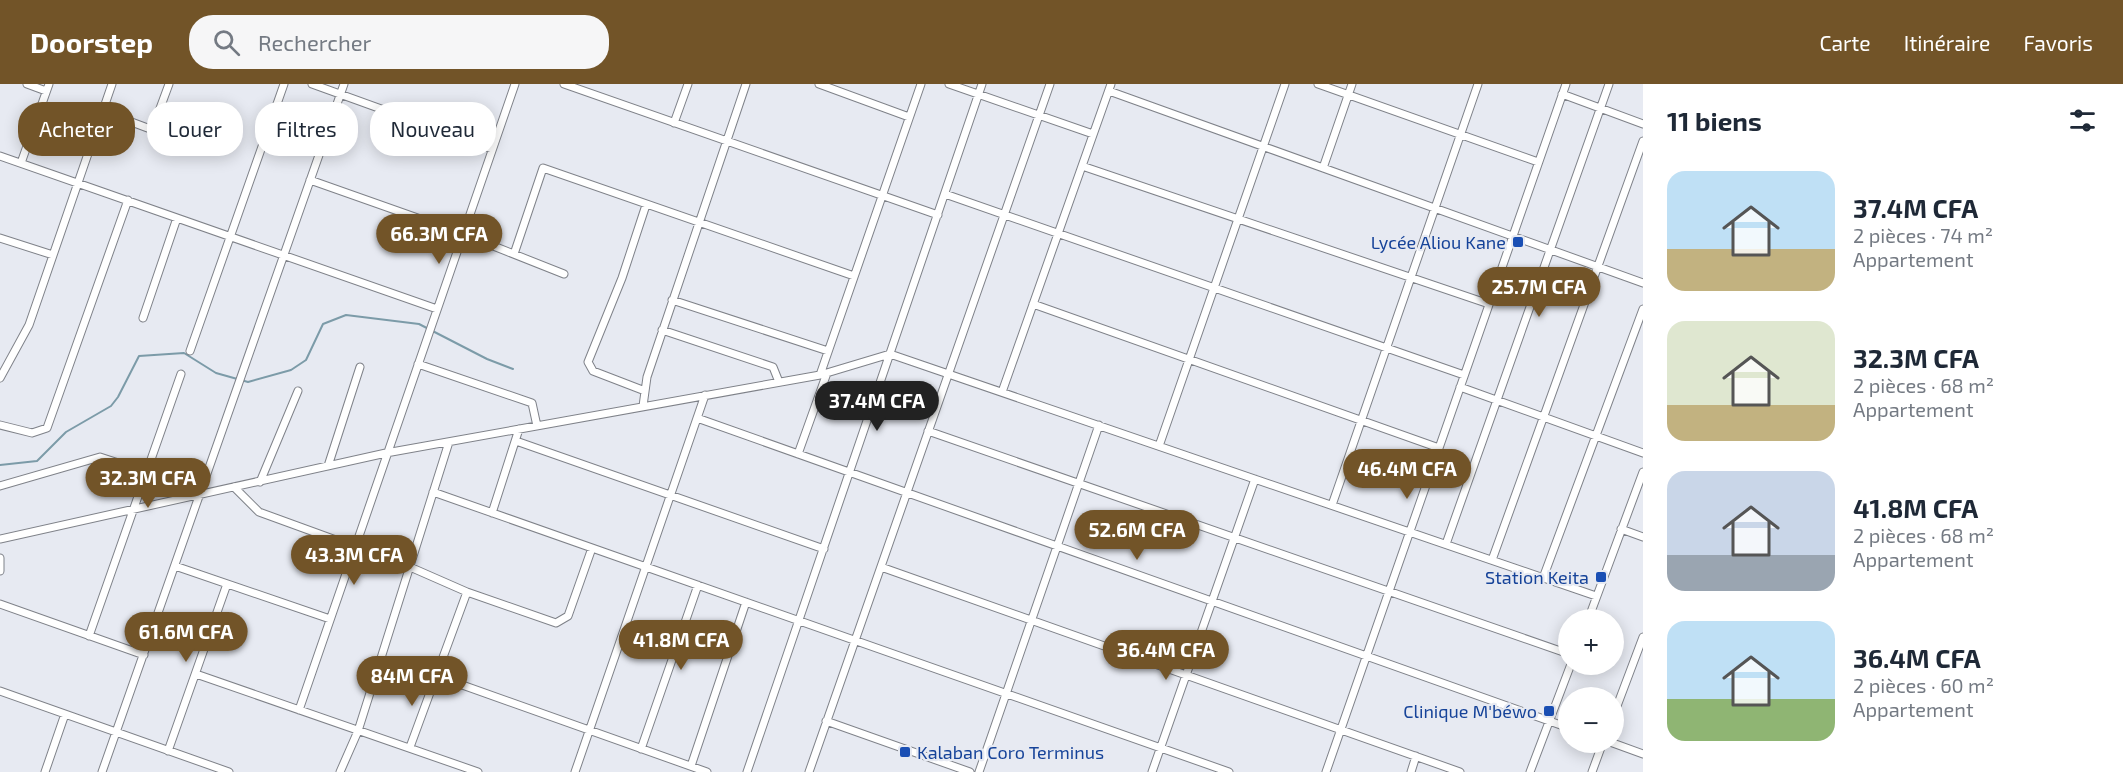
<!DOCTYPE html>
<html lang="fr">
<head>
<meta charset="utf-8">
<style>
	body { margin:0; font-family:"Exo 2",sans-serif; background:#f6f6f7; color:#1f2937; height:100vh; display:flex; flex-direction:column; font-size:22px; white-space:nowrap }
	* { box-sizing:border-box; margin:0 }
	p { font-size:20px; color:#747a83 }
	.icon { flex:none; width:33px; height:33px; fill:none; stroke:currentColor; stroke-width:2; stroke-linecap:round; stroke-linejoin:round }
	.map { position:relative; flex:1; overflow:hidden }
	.panel { display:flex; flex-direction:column; background:#fff; width:480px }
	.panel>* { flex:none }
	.hud { position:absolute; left:18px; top:18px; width:570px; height:54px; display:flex; gap:12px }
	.buttons { position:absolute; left:1558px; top:525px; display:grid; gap:12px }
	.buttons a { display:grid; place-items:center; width:66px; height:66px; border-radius:50%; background:#fff; box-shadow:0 3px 15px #0003; font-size:30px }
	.price { position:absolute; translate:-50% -51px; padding:0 14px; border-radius:21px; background:#725428; color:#fff; font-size:20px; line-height:39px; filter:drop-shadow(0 2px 3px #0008) }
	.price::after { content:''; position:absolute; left:50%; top:36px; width:18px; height:14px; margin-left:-9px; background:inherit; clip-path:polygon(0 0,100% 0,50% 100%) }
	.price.active { background:#222; color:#fff }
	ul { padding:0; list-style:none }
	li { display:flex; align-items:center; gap:18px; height:150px; padding:0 24px }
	li span { display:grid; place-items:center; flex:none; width:168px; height:120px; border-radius:18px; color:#555 }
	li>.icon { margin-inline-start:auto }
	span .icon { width:72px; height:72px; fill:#fffc; stroke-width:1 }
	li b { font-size:26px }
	h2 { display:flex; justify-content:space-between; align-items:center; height:72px; padding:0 24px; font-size:26px }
	.tag { padding:0 21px; border-radius:24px; background:#fff; box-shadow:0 3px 15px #0003; font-size:21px; line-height:54px }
	.tag.active { background:#725428; color:#fff }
	header { display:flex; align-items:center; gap:36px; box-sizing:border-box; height:84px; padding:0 30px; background:#725428; color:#fff }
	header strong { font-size:28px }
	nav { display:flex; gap:33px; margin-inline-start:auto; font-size:21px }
	.search { width:420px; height:54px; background:#f6f6f7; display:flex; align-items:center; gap:15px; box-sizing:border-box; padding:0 21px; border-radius:24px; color:#747a83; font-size:22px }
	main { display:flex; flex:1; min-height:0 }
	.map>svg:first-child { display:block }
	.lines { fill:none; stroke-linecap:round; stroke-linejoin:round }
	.stream { stroke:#7c9ba8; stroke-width:2 }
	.street-casing { stroke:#7f8289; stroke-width:9 }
	.street { stroke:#fff; stroke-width:7 }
	.transit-dot { fill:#1a4fb4; stroke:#e7eaf2; stroke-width:2 }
	.labels { text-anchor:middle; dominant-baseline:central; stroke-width:4.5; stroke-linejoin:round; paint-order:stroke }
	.transit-label { font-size:18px; fill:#164399; stroke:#e7eaf2; text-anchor:end }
</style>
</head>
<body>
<header>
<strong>Doorstep</strong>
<div class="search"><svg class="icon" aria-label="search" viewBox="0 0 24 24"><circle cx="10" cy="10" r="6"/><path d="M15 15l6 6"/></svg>Rechercher</div>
<nav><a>Carte</a><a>Itinéraire</a><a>Favoris</a></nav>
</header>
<main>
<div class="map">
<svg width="1643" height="688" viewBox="0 0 1643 688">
	<rect width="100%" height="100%" fill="#e7eaf2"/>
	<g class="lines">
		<!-- stream -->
		<path class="stream" d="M0,381L37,377L66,348L111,322L118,313L139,272L184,269L216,289L248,298L291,286L306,276L323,240L346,231L419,240L487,275L513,285"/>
		<!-- street casing -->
		<g class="street-casing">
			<path id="street" d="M27,0L46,7
				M312,0L492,65
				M564,0L938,131
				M819,0L909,33
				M949,0L1093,50
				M1318,0L1538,78
				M1109,7L1643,199
				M1562,10L1643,40
				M102,27L169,52
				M674,39L688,0
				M152,46L169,0
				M0,72L437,225
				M21,79L49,0
				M1082,82L1489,220
				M1323,84L1352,0
				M310,96L463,150L564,190
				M945,110L1464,291
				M0,154L53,171
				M514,170L543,84L854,192
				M672,216L828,267
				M1033,220L1439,364
				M143,234L177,134
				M662,246L773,283L779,298
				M190,267L284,0
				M418,280L532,319L537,342
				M820,291L921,0
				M0,294L29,241L112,0
				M1460,303L1643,369
				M645,307L593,287L588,278L622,194L646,121
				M1002,308L1111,0
				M643,322L647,293L746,0
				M697,334L1569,644
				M0,341L32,349L47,344L128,116
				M928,347L1569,570
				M516,357L824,465
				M1159,362L1285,0
				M798,370L827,289
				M328,382L360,283
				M260,398L298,307
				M0,402L100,373L146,388
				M234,403L259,428L410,483L467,508L556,539L568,532L592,464
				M433,408L1229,688
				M1332,421L1478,0
				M492,429L519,345
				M1621,445L1643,453
				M0,455L386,369L820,291L890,270L1596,512
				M1446,460L1609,0
				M0,474V487
				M1492,476L1643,57
				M175,482L330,535
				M881,483L1460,688
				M1543,494L1643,225
				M0,520L144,571
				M1588,536L1643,388
				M89,552L181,290
				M196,590L478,688
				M437,592L707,688
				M0,607L229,688
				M299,626L515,0
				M1614,630L1643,553
				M826,637L970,688
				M1610,658L1643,670
				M410,663L467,508
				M641,665L698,501
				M168,667L227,500
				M691,682L746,518
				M45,688L65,630
				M102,688L344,0
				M340,688L358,647L449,358
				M575,688L705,311
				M747,688L982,0
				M809,688L1050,0
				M979,688L1099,341
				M1152,688L1255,395
				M1326,688L1566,0
				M1411,688L1416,672
				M1530,688L1571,580
				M1592,688L1603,658"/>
		</g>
		<!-- street -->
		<use href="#street" class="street"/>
	</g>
	<!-- markers -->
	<g class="transit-dot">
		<rect x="1512" y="152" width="12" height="12" rx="3"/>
		<rect x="1595" y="487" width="12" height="12" rx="3"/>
		<rect x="1543" y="621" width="12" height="12" rx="3"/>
		<rect x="899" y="662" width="12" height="12" rx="3"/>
	</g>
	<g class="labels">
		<!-- transit labels -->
		<g class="transit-label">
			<text x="1506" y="158">Lycée Aliou Kane</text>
			<text x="1589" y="493">Station Keita</text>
			<text x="1537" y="627">Clinique M'béwo</text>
			<text x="917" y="668" text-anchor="start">Kalaban Coro Terminus</text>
		</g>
	</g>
</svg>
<div class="buttons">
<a>+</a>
<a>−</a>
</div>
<b class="price" style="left:439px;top:181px">66.3M CFA</b>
<b class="price" style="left:1539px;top:234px">25.7M CFA</b>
<b class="price active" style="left:877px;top:348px">37.4M CFA</b>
<b class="price" style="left:1407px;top:416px">46.4M CFA</b>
<b class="price" style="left:148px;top:425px">32.3M CFA</b>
<b class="price" style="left:1137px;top:477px">52.6M CFA</b>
<b class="price" style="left:354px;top:502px">43.3M CFA</b>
<b class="price" style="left:186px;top:579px">61.6M CFA</b>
<b class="price" style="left:681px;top:587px">41.8M CFA</b>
<b class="price" style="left:1166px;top:597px">36.4M CFA</b>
<b class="price" style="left:412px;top:623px">84M CFA</b>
<div class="hud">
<a class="tag active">Acheter</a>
<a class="tag">Louer</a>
<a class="tag">Filtres</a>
<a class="tag">Nouveau</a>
</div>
</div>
<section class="panel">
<h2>11 biens<svg class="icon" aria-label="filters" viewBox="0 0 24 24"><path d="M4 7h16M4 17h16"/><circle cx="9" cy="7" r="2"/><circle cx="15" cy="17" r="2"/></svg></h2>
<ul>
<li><span style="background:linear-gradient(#bfe0f5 65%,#c2b280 0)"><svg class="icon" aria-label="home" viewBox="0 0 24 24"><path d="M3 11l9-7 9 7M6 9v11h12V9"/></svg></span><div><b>37.4M CFA</b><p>2 pièces · 74 m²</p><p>Appartement</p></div></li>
<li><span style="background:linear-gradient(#dfe7d0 70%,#c2b280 0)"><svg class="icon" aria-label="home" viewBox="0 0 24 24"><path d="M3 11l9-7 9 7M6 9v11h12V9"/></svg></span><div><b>32.3M CFA</b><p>2 pièces · 68 m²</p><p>Appartement</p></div></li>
<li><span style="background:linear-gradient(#c9d6e8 70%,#9aa5b1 0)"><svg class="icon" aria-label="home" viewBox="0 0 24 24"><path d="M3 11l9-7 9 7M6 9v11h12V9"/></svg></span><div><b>41.8M CFA</b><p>2 pièces · 68 m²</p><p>Appartement</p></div></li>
<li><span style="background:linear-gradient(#bfe0f5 65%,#8fb573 0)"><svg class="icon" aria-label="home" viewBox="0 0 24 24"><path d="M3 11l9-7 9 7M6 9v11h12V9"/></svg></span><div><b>36.4M CFA</b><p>2 pièces · 60 m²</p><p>Appartement</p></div></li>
</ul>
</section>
</main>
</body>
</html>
